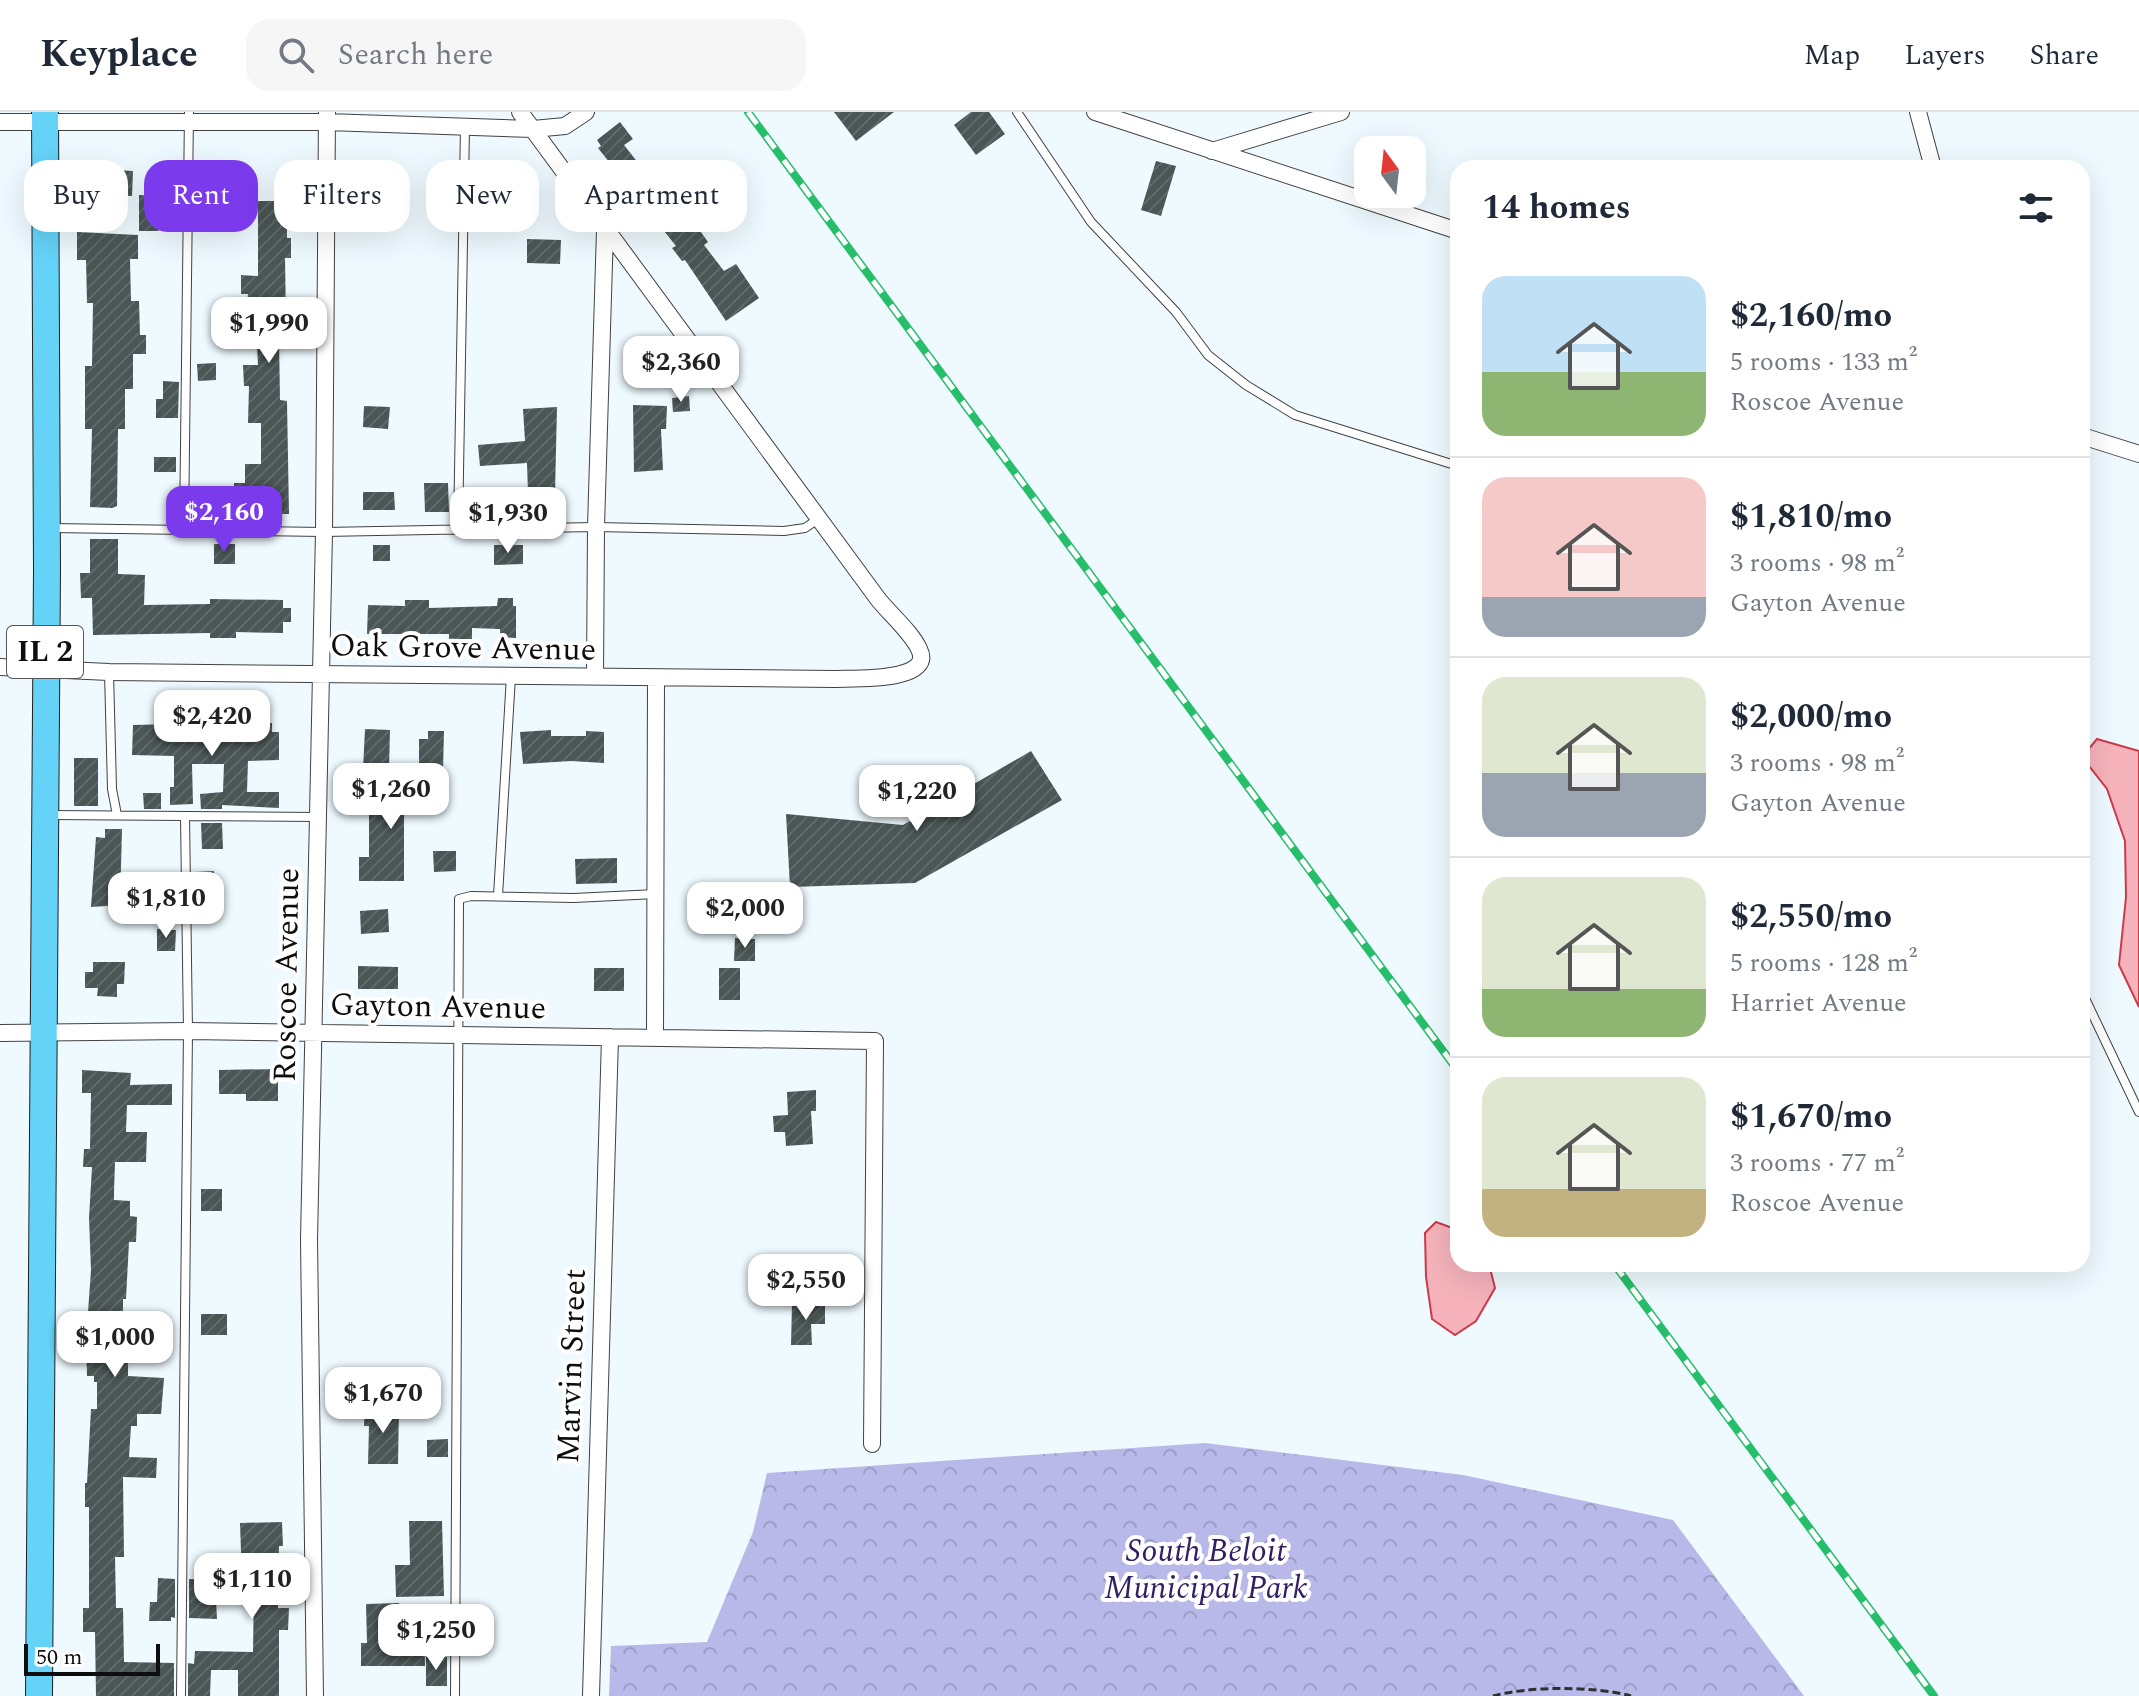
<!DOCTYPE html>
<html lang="en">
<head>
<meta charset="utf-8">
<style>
	body { margin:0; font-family:Spectral,serif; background:#f6f6f7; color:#1f2937; height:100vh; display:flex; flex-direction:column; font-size:30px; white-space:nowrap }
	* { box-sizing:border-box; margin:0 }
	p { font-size:26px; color:#747a83 }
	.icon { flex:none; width:44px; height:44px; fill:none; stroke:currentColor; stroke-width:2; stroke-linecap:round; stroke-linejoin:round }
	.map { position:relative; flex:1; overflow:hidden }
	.side { position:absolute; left:1450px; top:48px; width:640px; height:1112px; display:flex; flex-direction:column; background:#fff; border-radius:24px; box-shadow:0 8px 32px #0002 }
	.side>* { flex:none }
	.banner { position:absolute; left:24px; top:48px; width:760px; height:72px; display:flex; gap:16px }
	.needle { width:52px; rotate:345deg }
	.tools { position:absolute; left:1354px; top:24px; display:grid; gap:16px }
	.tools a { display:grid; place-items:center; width:72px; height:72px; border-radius:16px; background:#fff; box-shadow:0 8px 32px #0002; font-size:40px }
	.scale { position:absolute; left:24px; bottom:20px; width:136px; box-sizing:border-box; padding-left:8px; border:4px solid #0e0e0e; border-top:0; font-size:22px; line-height:28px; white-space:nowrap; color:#0e0e0e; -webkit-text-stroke:6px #fff; paint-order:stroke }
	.price { position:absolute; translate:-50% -68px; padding:0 18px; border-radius:16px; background:#fff; color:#222; font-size:26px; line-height:52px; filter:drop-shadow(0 2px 4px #0008) }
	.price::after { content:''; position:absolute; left:50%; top:48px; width:24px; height:18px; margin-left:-12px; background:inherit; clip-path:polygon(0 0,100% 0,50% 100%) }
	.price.current { background:#7c3aed; color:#fff }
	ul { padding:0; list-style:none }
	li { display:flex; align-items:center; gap:24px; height:200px; padding:0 32px }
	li+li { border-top:2px solid #e0e1e3 }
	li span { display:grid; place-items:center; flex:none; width:224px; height:160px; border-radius:24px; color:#555 }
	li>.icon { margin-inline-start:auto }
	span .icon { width:96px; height:96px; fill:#fffc; stroke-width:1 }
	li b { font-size:34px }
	h2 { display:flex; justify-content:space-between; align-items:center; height:96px; padding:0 32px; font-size:34px }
	.chip { padding:0 28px; border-radius:24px; background:#fff; box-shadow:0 8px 32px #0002; font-size:28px; line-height:72px }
	.chip.current { background:#7c3aed; color:#fff }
	header { display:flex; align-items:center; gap:48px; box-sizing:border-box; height:112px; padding:0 40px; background:#fff; border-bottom:2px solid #e0e1e3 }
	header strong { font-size:38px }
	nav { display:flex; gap:44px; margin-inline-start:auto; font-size:28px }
	.search { width:560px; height:72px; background:#f6f6f7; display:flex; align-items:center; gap:20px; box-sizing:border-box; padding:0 28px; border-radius:24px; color:#747a83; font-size:30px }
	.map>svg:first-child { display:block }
	.park { fill:url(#park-crowns) }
	.water { fill:#f6b3bc; stroke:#cd3a4a; stroke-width:2 }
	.building { fill:url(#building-hatch) }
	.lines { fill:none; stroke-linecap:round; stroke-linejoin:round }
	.service-casing { stroke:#414141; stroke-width:10 }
	.minor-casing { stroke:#414141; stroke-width:18 }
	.primary-casing { stroke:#1f1f1f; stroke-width:28 }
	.path { stroke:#303030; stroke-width:3; stroke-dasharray:8 4; stroke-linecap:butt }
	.service { stroke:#fff; stroke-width:8 }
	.minor { stroke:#fff; stroke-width:16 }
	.primary { stroke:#65d3f8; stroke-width:26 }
	.rail-casing { stroke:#26be6a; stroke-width:8 }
	.rail { stroke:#fff; stroke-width:5; stroke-dasharray:15; stroke-linecap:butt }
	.labels { text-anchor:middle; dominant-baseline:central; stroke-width:8; stroke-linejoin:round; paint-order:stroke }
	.shield { fill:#fff; stroke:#565656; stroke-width:2 }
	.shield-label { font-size:30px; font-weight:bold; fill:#0e0e0e }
	.street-label { font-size:32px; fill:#0e0e0e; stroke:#fff }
	.park-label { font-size:32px; font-style:italic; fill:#321e65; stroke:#fff }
</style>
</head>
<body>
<header>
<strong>Keyplace</strong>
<div class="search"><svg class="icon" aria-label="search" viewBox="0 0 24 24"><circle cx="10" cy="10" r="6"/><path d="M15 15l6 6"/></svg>Search here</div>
<nav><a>Map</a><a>Layers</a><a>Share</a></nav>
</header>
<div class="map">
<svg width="2139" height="1584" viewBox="0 0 2139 1584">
	<defs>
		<pattern id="park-crowns" width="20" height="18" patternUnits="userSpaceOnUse" patternTransform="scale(2)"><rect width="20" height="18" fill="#b8b9e9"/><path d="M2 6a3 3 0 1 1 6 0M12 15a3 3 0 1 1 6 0" fill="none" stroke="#9d9ec7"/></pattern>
		<pattern id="building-hatch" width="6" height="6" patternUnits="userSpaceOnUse" patternTransform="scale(2)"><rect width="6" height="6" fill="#4a5655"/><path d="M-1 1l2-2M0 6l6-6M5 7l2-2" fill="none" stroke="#606969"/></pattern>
	</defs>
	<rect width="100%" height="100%" fill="#eefaff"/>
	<!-- park -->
	<path class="park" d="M1205,1331L1463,1363L1673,1408L1804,1584H609L611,1534L707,1530L753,1420L767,1361Z"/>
	<!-- water -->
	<path class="water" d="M2097,627L2139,639V895L2119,853L2126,785L2125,729L2107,677L2082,645Z
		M1436,1110L1458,1118V1152H1489L1495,1176L1476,1209L1455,1223L1432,1207L1426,1165L1425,1121Z"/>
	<!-- building -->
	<path class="building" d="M834,0H894L856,29Z
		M971,0H989L1005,22L976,43L954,13Z
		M620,10L633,27L624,33L654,71L650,74L671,100L678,94L696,113L708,130L704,133L724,159L736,152L759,186L726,209L685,148L682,149L672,136L676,134L598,36L601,34L597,28Z
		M1156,49L1176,54L1161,104L1141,98Z
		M166,54L181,55V79H165Z
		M98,57L133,59L132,84L103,83V75H97Z
		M495,58L526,59V83L495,82Z
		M221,61L222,78L195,79V62Z
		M139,83L178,84L177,113L158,112L159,119H139Z
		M258,89H287V126H291V146H285L286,206L292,205L293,226L279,227L280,288L287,289L289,402H258V392H234V371H245V352H261V311H248L249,274H244L243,253H258L255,191H247L248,182H241V163L258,164Z
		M210,101L229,102V117H210Z
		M77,120L138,123V147H130L131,189H139L140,223H146V242H133V277H125V317H118L117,394L112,396L90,395L92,317H85V254H92L93,191H87L86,148H77Z
		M527,127L561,128L560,152L527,151Z
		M216,251V268L198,269L197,252Z
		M163,269L179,270L178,306H156V287H163Z
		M689,284L690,299L673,300L672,286Z
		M633,293L667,294L666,317H661L663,358L634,360Z
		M364,294L390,295L388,317L363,315Z
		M557,295L555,381H561L562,403L516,404L515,382H528L527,351L480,354L478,333L525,329L523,297Z
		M154,345H176V360H154Z
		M424,371H448L449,400H425Z
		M363,380H394L395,398H363Z
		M90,427H118V462L145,463L144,493L210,492V487L283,488V496H291V510H283V521L236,520V526H210V521L93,523L92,486H81L80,461H90Z
		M214,432H235V452H214Z
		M373,433H390V449H373Z
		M494,433H523V452L494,453Z
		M498,486H513V494H516V526L500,525V517L472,516V527H449V522H367L368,493L405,494V488H429V496L497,494Z
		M217,606H239V611H272V620H279V648L248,649L247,680H279V696L222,693V697H201L200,682L223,680L224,652H192L193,692L170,693V675H174V644L132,643L133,613L217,611Z
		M365,617L390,618L389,658L363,657Z
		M551,618V624H586V619L604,620V651L571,649L523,652L520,620Z
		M428,619H444L443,659H419V627H428Z
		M1031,639L1062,688L915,771L790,775L786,702L903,713Z
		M74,646H98V694H74Z
		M381,670H427V696H404V769H359V745H369V698L381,699Z
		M143,681H161V697H144Z
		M201,711H222L223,737H202Z
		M105,717H122L120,793L91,795L96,725L105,726Z
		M433,739H456V759L434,760Z
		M617,746V771L576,772L575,747Z
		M214,759L215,777L195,778V760Z
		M166,773L167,790L149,791L148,774Z
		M388,797L389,820L361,822L360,799Z
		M157,817L176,818L175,839H157Z
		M735,826L755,827V849H734Z
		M93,850H125L124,872H117V885L97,884L98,876H85V860H93Z
		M358,854L398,855V877H358Z
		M594,856H624V879H594Z
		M719,856H740V888H719Z
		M278,957V989H246V982H219V958Z
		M82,958L131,961L130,973L172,972V993H127L126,1020H147L146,1050H115L114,1080V1088L130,1089V1104L137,1105L136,1130H129L126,1187H123V1220L154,1219L155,1237H128V1264L164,1266L161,1302H137V1314H131L129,1345L157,1346L156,1366L123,1365L124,1445H115L116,1496H123L124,1550L174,1551V1584H96L95,1520H83V1496H89V1395H85V1371H87L91,1297H97V1270H94V1264H87L86,1228L91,1158L89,1106L92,1055H83L84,1037H90L91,984V981H82Z
		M816,978V999H811L813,1032L786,1034L785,1020H774L773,1004L788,1003L787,980Z
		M201,1077H222V1099H201Z
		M792,1191H825V1212H811L812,1233H791Z
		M201,1202H227V1223H201Z
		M408,1282H430V1297H408Z
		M365,1295L399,1296L398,1352H368L369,1314H364Z
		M448,1327V1345H427V1328Z
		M409,1409H442L444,1484L396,1485L395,1453H410Z
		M282,1410L283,1434H279L278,1496H289L288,1518H279V1584H238V1558H211L210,1584H188V1551L194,1552L195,1539L253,1540L254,1472L253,1468H242L240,1411Z
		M158,1466L175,1467V1506L171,1505V1509H149L150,1490H157Z
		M189,1467L215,1468L217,1507L189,1506Z
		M399,1491L400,1516H424L425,1554H361V1531H367L366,1492Z
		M426,1545H447V1574H426Z"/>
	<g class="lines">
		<!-- service casing -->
		<g class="service-casing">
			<path id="service" d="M1017,0L1091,110L1176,200L1208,243L1246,273L1295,303L1458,354
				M51,416L324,420L596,415L784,419L805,416L818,407
				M184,418L189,0
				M458,418L465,15
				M109,560L112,677L117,703
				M49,703L318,705
				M498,784L511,564
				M2082,880L2139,1000
				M181,1584L188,919L185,704
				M455,1584L459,787L471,784L574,786L656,782"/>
		</g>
		<!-- minor casing -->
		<g class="minor-casing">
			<path id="minor" d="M1095,0L1458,119
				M1918,0L1933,56
				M0,10H327L533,17L565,14L586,0
				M1212,39L1341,0
				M2082,324L2139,342
				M0,555L109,560L835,567C850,566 936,571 919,537C912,521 889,501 878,487L520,0
				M595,564L596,415L605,118
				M0,921L188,919L875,929L872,1332
				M655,925L656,566
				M315,1584L309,1128L324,420L327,0
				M591,1584L610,925"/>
		</g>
		<!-- primary casing -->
		<g class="primary-casing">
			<path id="primary" d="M39,1584L47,458L45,0"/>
		</g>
		<!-- path -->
		<path class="path" d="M1493,1584C1529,1574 1595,1574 1631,1584"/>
		<!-- service -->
		<use href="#service" class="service"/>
		<!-- minor -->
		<use href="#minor" class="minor"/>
		<!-- primary -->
		<use href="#primary" class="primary"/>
		<!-- rail casing -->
		<g class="rail-casing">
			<path id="rail" d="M748,0L1458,959
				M1614,1152L1934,1584"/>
		</g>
		<!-- rail -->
		<use href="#rail" class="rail"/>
	</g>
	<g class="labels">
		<!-- shield labels -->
		<rect class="shield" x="7" y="514" width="76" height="52" rx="6"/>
		<g class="shield-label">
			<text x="45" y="540">IL 2</text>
		</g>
		<!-- street labels -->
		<g class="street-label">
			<text transform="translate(463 536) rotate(1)">Oak Grove Avenue</text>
			<text transform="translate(287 863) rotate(-89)">Roscoe Avenue</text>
			<text transform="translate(438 895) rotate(1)">Gayton Avenue</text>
			<text transform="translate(572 1254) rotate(-88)">Marvin Street</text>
		</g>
		<!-- park labels -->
		<g class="park-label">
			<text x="1206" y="1439">South Beloit<tspan x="1206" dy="37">Municipal Park</tspan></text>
		</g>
	</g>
</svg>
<div class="tools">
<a><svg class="needle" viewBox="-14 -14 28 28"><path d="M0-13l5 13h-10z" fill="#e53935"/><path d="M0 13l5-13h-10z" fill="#747a83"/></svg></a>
</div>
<div class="scale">50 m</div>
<b class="price" style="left:269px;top:253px">$1,990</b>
<b class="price" style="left:681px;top:292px">$2,360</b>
<b class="price current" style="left:224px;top:442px">$2,160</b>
<b class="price" style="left:508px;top:443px">$1,930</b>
<b class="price" style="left:212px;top:646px">$2,420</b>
<b class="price" style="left:391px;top:719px">$1,260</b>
<b class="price" style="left:917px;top:721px">$1,220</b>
<b class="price" style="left:166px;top:828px">$1,810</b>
<b class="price" style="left:745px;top:838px">$2,000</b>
<b class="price" style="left:806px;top:1210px">$2,550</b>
<b class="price" style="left:115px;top:1267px">$1,000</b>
<b class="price" style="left:383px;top:1323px">$1,670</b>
<b class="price" style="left:252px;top:1509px">$1,110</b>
<b class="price" style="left:436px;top:1560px">$1,250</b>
<div class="banner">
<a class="chip">Buy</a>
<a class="chip current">Rent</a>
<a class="chip">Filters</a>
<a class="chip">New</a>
<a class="chip">Apartment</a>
</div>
<section class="side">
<h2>14 homes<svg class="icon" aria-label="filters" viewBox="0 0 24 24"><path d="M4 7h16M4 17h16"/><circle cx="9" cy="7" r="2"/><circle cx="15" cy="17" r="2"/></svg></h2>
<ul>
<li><span style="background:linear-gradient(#bfe0f5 60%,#8fb573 0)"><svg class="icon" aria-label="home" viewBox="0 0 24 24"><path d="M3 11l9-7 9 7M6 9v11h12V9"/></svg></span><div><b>$2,160/mo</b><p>5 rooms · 133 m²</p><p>Roscoe Avenue</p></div></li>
<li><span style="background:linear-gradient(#f6c9c9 75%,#9aa5b1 0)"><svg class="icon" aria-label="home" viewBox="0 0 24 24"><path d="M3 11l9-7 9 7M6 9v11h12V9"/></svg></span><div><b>$1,810/mo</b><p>3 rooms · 98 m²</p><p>Gayton Avenue</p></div></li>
<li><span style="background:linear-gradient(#dfe7d0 60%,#9aa5b1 0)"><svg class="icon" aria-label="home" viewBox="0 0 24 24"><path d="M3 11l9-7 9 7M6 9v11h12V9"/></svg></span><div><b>$2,000/mo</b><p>3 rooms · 98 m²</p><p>Gayton Avenue</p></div></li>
<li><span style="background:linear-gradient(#dfe7d0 70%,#8fb573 0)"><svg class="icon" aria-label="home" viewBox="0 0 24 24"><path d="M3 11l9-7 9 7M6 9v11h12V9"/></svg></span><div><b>$2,550/mo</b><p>5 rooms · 128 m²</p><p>Harriet Avenue</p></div></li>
<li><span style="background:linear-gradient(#dfe7d0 70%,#c2b280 0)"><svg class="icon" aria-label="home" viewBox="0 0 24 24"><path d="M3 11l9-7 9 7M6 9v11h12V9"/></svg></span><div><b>$1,670/mo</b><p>3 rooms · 77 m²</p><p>Roscoe Avenue</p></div></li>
</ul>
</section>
</div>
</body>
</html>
